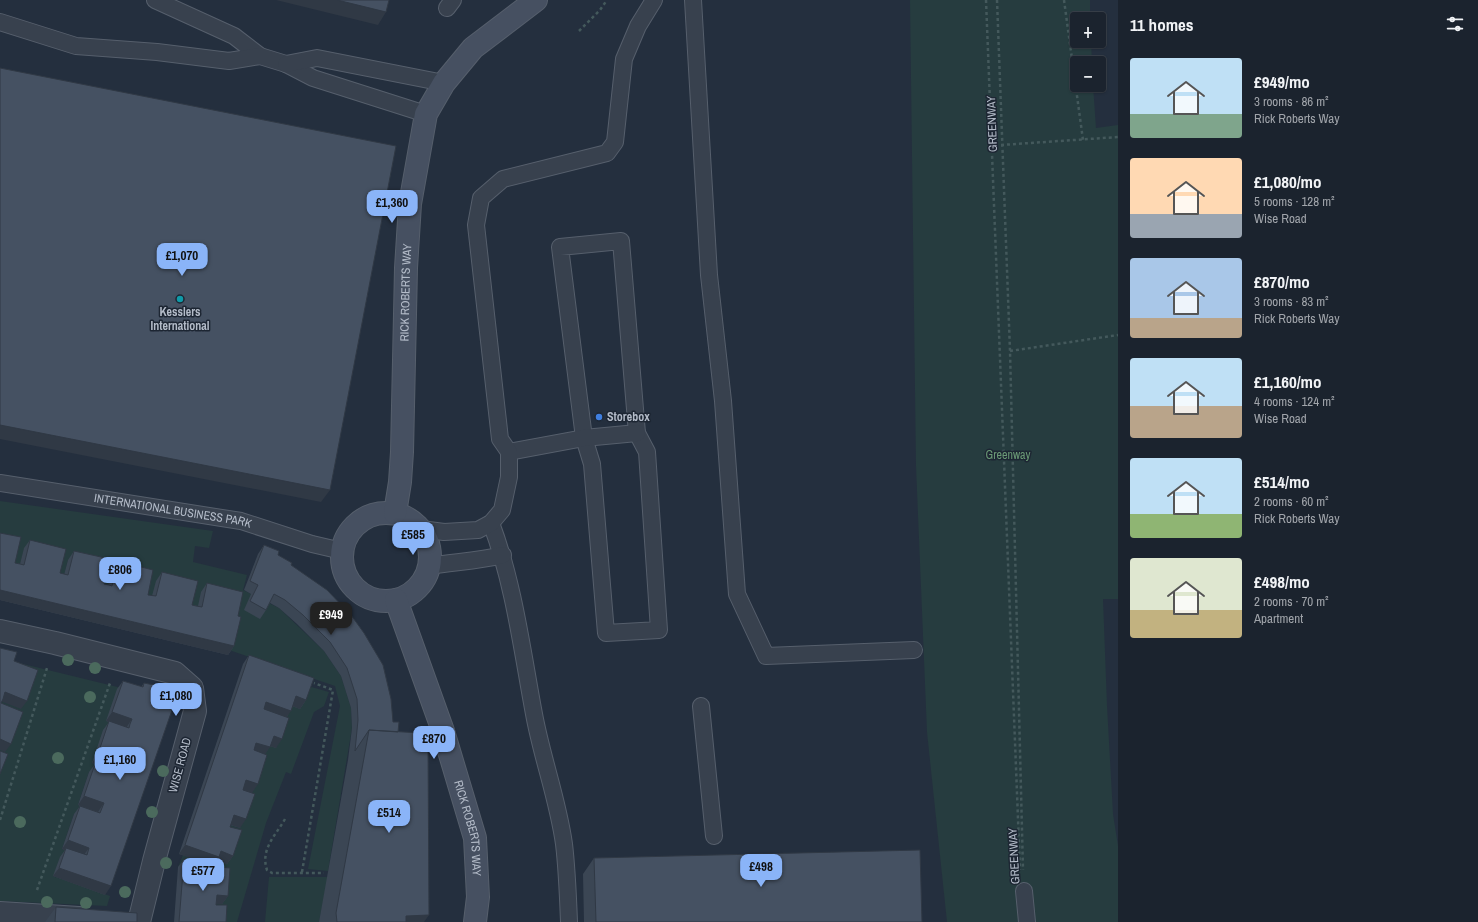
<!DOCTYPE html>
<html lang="en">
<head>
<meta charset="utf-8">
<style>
	body { margin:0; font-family:"Archivo Narrow",sans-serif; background:#282f3a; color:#f1f3f6; height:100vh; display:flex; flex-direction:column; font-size:15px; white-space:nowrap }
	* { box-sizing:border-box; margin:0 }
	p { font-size:13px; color:#a0a4aa }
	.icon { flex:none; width:22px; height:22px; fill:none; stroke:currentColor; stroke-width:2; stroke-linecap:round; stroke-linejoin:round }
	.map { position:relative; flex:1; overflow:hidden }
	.sheet { display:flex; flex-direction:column; background:#1b232e; width:360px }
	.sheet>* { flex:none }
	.fabs { position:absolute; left:1070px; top:12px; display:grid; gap:8px }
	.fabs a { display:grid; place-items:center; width:36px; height:36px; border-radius:4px; background:#1b232e; box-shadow:0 1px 3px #0004,0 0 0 1px #39404a; font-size:20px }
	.price { position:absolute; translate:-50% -34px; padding:0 9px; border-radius:8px; background:#8ab4f8; color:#111; font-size:13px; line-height:26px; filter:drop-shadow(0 1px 2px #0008) }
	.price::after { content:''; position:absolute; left:50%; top:24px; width:12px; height:9px; margin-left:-6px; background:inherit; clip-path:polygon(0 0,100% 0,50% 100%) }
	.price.on { background:#222; color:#fff }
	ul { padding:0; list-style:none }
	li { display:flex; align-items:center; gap:12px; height:100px; padding:0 12px }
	li span { display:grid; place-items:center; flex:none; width:112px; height:80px; border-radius:4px; color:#555 }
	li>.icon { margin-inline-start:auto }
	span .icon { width:48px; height:48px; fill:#fffc; stroke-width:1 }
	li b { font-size:17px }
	h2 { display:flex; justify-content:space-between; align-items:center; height:48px; padding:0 12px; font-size:17px }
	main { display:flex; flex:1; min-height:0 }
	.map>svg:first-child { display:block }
	.green { fill:#263c3f }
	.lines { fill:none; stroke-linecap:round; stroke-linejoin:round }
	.lane-casing { stroke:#565f6c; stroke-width:18 }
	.street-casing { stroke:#565f6c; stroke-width:24 }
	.secondary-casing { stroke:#565f6c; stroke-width:24 }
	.path { stroke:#44595c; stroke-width:2.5; stroke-dasharray:3 3; stroke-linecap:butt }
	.lane { stroke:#38414e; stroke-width:16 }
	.street { stroke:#38414e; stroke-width:22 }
	.secondary { stroke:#465061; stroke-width:22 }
	.tree { fill:#4b6a5d }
	.wall { fill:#3b4654 }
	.shaded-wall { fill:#303945 }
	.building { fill:#455162; stroke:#303945 }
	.culture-dot { fill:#0f9aa8; stroke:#1d2633; stroke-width:1.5 }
	.shop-dot { fill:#3f7fe0; stroke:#1d2633; stroke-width:1.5 }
	.labels { text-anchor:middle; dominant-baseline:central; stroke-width:3; stroke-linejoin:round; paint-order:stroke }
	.street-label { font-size:12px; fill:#b4bcc9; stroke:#1d2633 }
	.poi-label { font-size:12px; font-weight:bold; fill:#b4bcc9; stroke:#1d2633 }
	.park-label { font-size:12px; fill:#6b9a76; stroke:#1d2633 }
</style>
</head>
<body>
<main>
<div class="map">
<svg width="1118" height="922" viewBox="0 0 1118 922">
	<rect width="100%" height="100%" fill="#242f3e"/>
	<!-- green -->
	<path class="green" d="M910,0H1090V19H1077V41H1091L1092,63H1077V85H1093L1096,128L1118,125V599H1103L1107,706L1113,814L1118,846V922H947L927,732L916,466Z
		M0,501L213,531L209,548L195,546L193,562L247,575L243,590L279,608L324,651L341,676L351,708L352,728L328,871L308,869L340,706L335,686L229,650L196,616L150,605L112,570L106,595L68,560L62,584L24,549L18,573L0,543Z
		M11,661L138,692L112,770L89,772L78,805L98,812L74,814L62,849L83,856L53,876L110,896L107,906L0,901V701Z
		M308,686L329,692L324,706L314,712L291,774L286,772L266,823L237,922H220L178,867L183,855L215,860L227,864L228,824L239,828L248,759L290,705L300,708Z
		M269,877H328L319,922H265Z"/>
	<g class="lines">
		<!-- lane casing -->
		<g class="lane-casing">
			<g id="lane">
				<path d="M155,0L234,36L260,56"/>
				<path d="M693,0L709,275L723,401L737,594L766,656L914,650"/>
				<path d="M447,8L453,0"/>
				<path d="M0,22L76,46L157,52L229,61L260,56L286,64L313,78L426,114"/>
				<path d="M286,64L317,58L444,83"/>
				<path d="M621,241L637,433L647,452L659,630L606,633L592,464L584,438L560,247Z"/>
				<path d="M509,452L584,438L637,433"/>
				<path id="s1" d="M0,483L241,521L312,544L342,551"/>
				<path d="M491,523C514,584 522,650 534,714C542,758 558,800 564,844C567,869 568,896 569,922"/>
				<path d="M421,529L444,532L478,530L491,523L502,510L509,477V452L500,439L476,225L481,198L503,179L607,153L615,142L624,59L638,26L654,0"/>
				<path d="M430,566C454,562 479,561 503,555"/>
				<path d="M701,706L714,836"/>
				<path d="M1024,891L1027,922"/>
			</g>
		</g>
		<!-- street casing -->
		<g class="street-casing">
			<path id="street" d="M0,631L55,643L175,673L192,688L195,711L154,861L139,922
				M0,913L79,918"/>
		</g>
		<!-- secondary casing -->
		<g class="secondary-casing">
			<g id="secondary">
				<circle cx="386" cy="557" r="44"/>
				<path id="s2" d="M395,513L400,482L402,452L406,268L410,204L426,114L444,83L473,48L536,0"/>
				<path id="s3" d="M396,600L443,731L475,838L478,897L475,922"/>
			</g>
		</g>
		<!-- path -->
		<path class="path" d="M986,0L1020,870
			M997,0L1010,351L1023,870
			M1064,0L1083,140
			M579,31L600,10L607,0
			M1001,145L1118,137
			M1010,351L1118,335
			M285,819C276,835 260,849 267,870L272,873H324
			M0,820L47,668
			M302,872L333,690L314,683
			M37,890L110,683"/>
		<!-- lane -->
		<use href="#lane" class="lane"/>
		<!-- street -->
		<use href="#street" class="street"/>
		<!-- secondary -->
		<use href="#secondary" class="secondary"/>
	</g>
	<!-- trees -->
	<g class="tree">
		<circle cx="68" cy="660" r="6"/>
		<circle cx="95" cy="668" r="6"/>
		<circle cx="90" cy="697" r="6"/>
		<circle cx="58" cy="758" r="6"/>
		<circle cx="163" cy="771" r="6"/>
		<circle cx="152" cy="812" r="6"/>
		<circle cx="20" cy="822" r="6"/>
		<circle cx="166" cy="863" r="6"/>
		<circle cx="125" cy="892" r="6"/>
		<circle cx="47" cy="902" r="6"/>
		<circle cx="86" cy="903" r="6"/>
	</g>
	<!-- wall -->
	<path class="wall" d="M0,533L15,563L20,564L24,548L30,540L60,573L64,575L68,560L74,551L104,584L108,585L112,570L118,561L148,595L152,596L156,581L162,572L192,605L198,606L201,592L207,583L238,616L234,646L228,655L0,600Z
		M264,545L291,565L393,722L398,732L420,739L424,922H319L348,760L352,728L351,708L341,676L324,651L297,624L279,608L270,603L266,610L260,619L244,610L251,594L244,590L258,554Z
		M249,655L306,700L300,709L292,706L287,717L276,748L270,746L265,754L240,828L230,825V827L233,856L227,864L219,861L218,867L228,896L222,904H216L226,922H174L178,867L184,859H195L179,854L243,664Z
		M123,681L141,687L144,683L105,895L53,876L60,857L65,850L62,849L74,814L80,806L78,805L89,772L95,764L92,763L103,730L109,722L106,721L117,689Z
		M594,858L922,922H584L583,874Z
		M56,907L137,922H45Z"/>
	<!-- shaded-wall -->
	<path class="shaded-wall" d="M276,0H337L386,12L378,25Z
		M0,425L330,490L321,502L0,439Z
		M0,590L234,646L228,655L0,600Z
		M5,692L27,701L21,709L0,701Z
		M296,696L306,700L300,709L290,705Z
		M266,702L291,711L285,719L260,711Z
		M112,712L132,719L126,728L106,721Z
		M274,736L282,739L276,748L267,745Z
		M0,739L11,744L5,752L0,750Z
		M256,743L270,747L264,756L250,751Z
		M98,754L118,762L112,770L92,763Z
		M246,780L258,784L252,793L240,789Z
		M84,796L104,803L98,812L78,805Z
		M234,815L246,819L240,828L228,824Z
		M68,840L89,848L83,856L66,848L65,850L62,849Z
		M185,845L221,851L233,856L227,864L217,861L213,866L179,854Z
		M59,868L111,886L105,895L53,876Z
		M217,895L228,896L222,904H211Z
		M429,915L424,922H401L406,916Z"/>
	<!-- building -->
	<path class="building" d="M337,0H389L386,12Z
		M0,68L396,146L330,490L0,425Z
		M0,533L21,537L15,563L20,564L24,565L30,540L66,549L60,573L68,575L74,551L110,559L104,584L109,585L112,586L118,561L153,570L148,595L156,596L162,572L198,581L192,605L196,606L202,607L207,583L243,592L238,616L241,617L234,646L0,590Z
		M264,545L279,551L278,555L292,563L291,565L327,590L351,615L364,633L383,665L391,699L393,722H399L398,732L369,730L355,751L358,720L357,699L347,668L330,642L303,615L285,600L274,594L266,610L250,601L258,585L250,581Z
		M0,648L17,652L14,661L38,670L27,701L5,692L3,699L1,703L23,712L11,744L0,739Z
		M249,655L314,678L306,700L296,696L291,711L266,702L264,709L289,718L282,739L274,736L270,747L256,743L254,750L267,755L258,784L246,780L243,790L255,794L246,819L234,815L230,827L242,830L233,856L221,851L219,857L185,845Z
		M123,681L143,687L144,683L179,690L111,886L59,868L66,848L87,855L89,848L68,840L80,806L100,813L104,803L84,796L95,764L115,771L116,767L118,762L98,754L109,721L129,728L130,724L132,719L112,712Z
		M369,730L421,733L420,739L428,740L429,915L406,916V922H337L336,913Z
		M0,751L8,754L0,774Z
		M920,850L922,922H596L594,858Z
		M184,859L219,861L218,867L230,868L228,896L217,895L216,905H227L226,922H179Z
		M56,907L137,913V922H55Z"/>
	<!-- markers -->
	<circle class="culture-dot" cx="180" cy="299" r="4"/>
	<circle class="shop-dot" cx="599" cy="417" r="4"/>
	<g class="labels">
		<!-- street labels -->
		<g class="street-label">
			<text transform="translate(992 124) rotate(-92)">GREENWAY</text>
			<text stroke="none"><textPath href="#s2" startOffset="221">RICK ROBERTS WAY</textPath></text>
			<text stroke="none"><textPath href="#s1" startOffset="175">INTERNATIONAL BUSINESS PARK</textPath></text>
			<text transform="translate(180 765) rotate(-75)">WISE ROAD</text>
			<text stroke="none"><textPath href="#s3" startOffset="240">RICK ROBERTS WAY</textPath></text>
			<text transform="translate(1014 856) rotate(-93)">GREENWAY</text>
		</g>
		<!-- poi labels -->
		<g class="poi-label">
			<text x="180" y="312">Kesslers<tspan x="180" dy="14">International</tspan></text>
			<text x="607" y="417" text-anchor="start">Storebox</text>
		</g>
		<!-- park labels -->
		<g class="park-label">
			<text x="1008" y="455">Greenway</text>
		</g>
	</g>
</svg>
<div class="fabs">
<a>+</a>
<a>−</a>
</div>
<b class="price" style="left:392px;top:224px">£1,360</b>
<b class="price" style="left:182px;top:277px">£1,070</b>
<b class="price" style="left:413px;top:556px">£585</b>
<b class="price" style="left:120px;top:591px">£806</b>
<b class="price on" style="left:331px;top:636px">£949</b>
<b class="price" style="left:176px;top:717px">£1,080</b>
<b class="price" style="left:434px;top:760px">£870</b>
<b class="price" style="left:120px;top:781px">£1,160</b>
<b class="price" style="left:389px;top:834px">£514</b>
<b class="price" style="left:761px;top:888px">£498</b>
<b class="price" style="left:203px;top:892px">£577</b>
</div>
<section class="sheet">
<h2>11 homes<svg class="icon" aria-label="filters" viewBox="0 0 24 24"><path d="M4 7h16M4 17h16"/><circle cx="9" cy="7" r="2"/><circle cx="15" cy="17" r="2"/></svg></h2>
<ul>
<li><span style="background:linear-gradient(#bfe0f5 70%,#7fa58c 0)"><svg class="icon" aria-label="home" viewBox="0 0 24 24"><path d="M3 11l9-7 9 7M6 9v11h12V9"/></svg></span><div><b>£949/mo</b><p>3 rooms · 86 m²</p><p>Rick Roberts Way</p></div></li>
<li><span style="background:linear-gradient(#ffd9b3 70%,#9aa5b1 0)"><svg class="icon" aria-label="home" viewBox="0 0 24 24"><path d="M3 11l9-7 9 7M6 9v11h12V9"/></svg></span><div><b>£1,080/mo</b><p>5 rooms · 128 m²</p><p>Wise Road</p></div></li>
<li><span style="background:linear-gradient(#a9c7e8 75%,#b9a48a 0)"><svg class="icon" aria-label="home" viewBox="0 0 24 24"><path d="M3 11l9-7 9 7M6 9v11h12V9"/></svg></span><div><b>£870/mo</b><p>3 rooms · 83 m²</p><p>Rick Roberts Way</p></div></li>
<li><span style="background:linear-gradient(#bfe0f5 60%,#b9a48a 0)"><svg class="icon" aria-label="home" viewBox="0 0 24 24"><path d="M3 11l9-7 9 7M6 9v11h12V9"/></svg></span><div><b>£1,160/mo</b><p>4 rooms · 124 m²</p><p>Wise Road</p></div></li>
<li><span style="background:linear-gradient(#bfe0f5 70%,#8fb573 0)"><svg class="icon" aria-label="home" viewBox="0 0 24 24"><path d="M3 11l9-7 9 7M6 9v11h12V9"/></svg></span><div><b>£514/mo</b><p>2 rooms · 60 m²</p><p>Rick Roberts Way</p></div></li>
<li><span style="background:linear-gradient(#dfe7d0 65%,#c2b280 0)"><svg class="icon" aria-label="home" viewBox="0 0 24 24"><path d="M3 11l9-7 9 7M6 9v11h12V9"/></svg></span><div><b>£498/mo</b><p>2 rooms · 70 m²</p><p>Apartment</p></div></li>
</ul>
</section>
</main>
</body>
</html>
